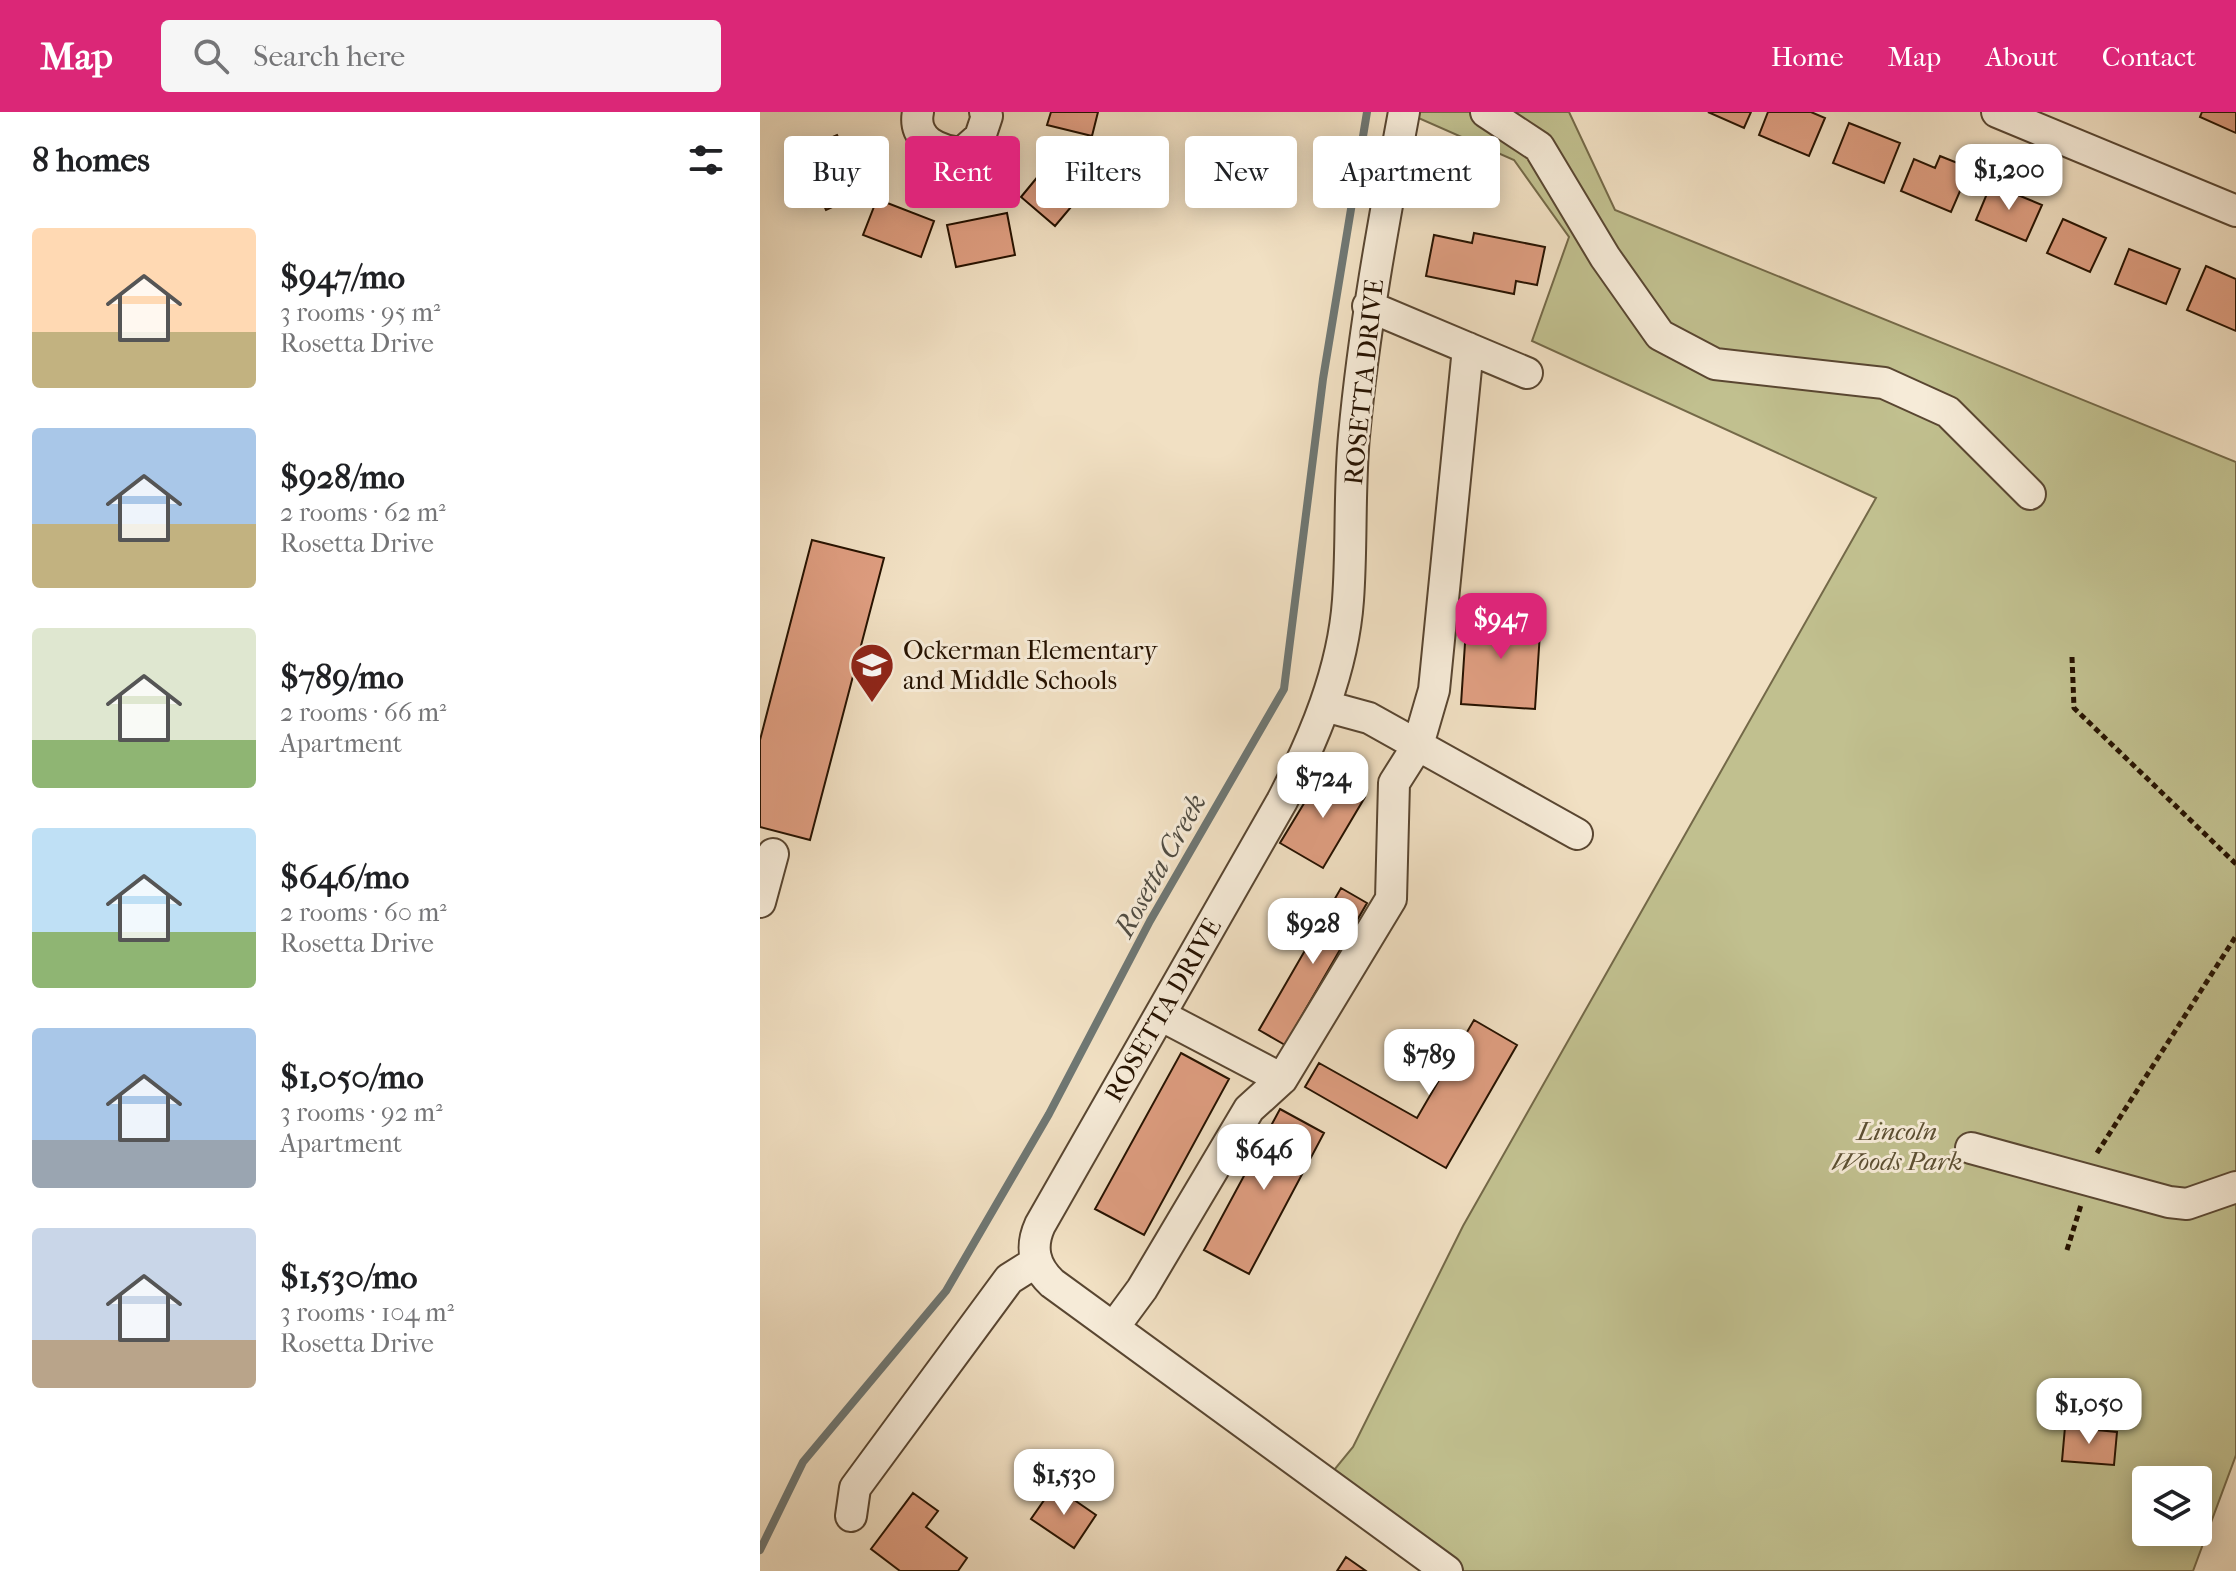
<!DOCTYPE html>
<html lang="en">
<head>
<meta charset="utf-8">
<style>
	body { margin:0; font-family:"IM FELL French Canon",serif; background:#f6f6f6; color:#202124; height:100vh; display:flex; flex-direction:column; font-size:30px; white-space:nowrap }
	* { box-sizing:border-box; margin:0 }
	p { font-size:26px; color:#757577 }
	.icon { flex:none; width:44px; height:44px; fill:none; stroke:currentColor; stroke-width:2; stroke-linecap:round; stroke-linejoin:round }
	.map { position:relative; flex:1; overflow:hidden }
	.drawer { display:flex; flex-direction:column; background:#fff; width:760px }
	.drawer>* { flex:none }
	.top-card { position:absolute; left:24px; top:24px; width:760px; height:72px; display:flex; gap:16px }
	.fabs { position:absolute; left:1372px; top:1354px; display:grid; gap:16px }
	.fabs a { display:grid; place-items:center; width:80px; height:80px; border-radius:8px; background:#fff; box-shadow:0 4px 20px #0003; font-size:40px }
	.price { position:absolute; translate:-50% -68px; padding:0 18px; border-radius:16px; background:#fff; color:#222; font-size:26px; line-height:52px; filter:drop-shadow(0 2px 4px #0008) }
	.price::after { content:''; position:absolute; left:50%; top:48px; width:24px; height:18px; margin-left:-12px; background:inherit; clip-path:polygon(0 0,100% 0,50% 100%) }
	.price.on { background:#db2777; color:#fff }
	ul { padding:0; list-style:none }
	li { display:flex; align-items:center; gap:24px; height:200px; padding:0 32px }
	li span { display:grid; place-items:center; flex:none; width:224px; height:160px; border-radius:8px; color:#555 }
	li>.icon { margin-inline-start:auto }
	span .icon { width:96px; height:96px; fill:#fffc; stroke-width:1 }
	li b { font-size:34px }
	h2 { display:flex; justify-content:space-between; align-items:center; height:96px; padding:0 32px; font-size:34px }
	.tag { padding:0 28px; border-radius:8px; background:#fff; box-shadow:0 4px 20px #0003; font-size:28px; line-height:72px }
	.tag.on { background:#db2777; color:#fff }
	header { display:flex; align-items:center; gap:48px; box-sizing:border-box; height:112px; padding:0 40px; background:#db2777; color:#fff }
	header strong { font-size:38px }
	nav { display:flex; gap:44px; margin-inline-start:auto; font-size:28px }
	.search { width:560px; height:72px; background:#f6f6f6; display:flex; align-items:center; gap:20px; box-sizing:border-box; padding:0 28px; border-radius:8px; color:#757577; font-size:30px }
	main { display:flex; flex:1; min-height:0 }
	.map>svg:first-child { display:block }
	.green { fill:#c1c08f; stroke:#746948; stroke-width:2; fill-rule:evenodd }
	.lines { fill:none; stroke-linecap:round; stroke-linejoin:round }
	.stream { stroke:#6f7773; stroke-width:8 }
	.building { fill:#df9e81; stroke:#261200; stroke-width:2 }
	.minor-casing { stroke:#594631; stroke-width:34 }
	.path { stroke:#261200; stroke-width:5; stroke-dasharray:6 4; stroke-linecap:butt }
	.minor { stroke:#f6ebd8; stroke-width:30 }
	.labels { text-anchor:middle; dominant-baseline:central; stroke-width:6; stroke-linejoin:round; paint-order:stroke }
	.street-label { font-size:26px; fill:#261200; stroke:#f6ebd8 }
	.poi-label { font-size:26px; fill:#261200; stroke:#f6ebd8; text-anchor:start }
	.park-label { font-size:26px; font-style:italic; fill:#5c4f32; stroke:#f6ebd8 }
	.water-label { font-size:28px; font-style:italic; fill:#514d43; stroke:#f6ebd8 }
</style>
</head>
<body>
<header>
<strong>Map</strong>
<div class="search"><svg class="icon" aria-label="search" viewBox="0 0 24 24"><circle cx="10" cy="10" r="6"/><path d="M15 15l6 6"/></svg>Search here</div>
<nav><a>Home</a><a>Map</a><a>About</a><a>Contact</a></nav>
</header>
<main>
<section class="drawer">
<h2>8 homes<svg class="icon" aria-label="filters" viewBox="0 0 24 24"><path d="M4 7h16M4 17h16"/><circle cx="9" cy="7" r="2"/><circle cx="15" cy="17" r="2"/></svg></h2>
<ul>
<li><span style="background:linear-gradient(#ffd9b3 65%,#c2b280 0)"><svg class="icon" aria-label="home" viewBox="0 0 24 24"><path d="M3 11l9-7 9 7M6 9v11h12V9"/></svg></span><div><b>$947/mo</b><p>3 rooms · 95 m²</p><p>Rosetta Drive</p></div></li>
<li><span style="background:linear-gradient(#a9c7e8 60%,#c2b280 0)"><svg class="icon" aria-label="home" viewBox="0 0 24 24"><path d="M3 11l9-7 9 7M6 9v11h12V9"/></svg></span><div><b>$928/mo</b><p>2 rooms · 62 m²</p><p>Rosetta Drive</p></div></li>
<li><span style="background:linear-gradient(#dfe7d0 70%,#8fb573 0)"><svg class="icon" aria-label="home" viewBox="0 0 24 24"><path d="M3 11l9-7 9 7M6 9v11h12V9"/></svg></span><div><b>$789/mo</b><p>2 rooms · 66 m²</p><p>Apartment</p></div></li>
<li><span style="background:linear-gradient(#bfe0f5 65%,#8fb573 0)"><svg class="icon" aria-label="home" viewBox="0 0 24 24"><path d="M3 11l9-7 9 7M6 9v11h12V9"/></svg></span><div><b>$646/mo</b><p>2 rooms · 60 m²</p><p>Rosetta Drive</p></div></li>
<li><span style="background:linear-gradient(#a9c7e8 70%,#9aa5b1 0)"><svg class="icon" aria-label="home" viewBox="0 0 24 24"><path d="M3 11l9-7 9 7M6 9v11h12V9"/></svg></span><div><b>$1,050/mo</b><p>3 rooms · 92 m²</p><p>Apartment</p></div></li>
<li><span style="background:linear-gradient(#c9d6e8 70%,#b9a48a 0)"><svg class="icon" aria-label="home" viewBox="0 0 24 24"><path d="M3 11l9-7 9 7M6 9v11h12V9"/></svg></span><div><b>$1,530/mo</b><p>3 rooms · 104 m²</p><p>Rosetta Drive</p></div></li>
</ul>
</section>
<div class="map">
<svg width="1476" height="1459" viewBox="0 0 1476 1459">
	<rect width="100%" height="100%" fill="#f1e0c3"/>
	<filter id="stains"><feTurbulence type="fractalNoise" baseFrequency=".0025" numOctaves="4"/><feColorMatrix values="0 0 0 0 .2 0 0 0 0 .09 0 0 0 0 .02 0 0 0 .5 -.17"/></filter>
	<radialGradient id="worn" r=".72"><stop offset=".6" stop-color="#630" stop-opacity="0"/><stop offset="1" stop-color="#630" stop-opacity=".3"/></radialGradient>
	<!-- green -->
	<path class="green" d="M645,0H809L855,98L1476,350V1343L1433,1459H687L565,1369L593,1335L703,1114L1116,386L772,229L809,125L754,48ZM1386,1368H1438V1420H1386Z"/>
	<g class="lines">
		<!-- stream -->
		<path class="stream" d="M0,1438L43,1350L186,1179L289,1002L390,809L524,577L563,267L607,0"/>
	</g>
	<!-- building -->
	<path class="building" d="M291,0H338L332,24L287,13Z
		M948,0H991L984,16Z
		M1008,0H1051L1065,6L1049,44L999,23Z
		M1442,0H1476V21L1440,5Z
		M1089,11L1140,31L1124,71L1073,51Z
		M77,23L103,81L66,98L40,39Z
		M298,40L333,69L295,114L261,85Z
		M1180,44L1210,56L1191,100L1141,79L1154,47L1175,56Z
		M1231,72L1282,93L1266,129L1216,108Z
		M117,87L174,109L161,145L103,123Z
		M247,101L255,143L196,155L187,113Z
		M1303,107L1346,126L1330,160L1287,141Z
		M714,121L785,135L777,173L756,169L754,182L666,164L674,123L712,131Z
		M1369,137L1420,157L1406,192L1355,172Z
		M1446,154L1476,167V219L1427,198Z
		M52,428L124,446L50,728L0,715V628Z
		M707,501L781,505L775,597L701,592Z
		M563,660L605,685L563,756L520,731Z
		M581,776L607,791L525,933L499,918Z
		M714,908L757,933L686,1056L545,975L559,951L657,1006Z
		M421,941L469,967L384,1123L335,1097Z
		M520,997L564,1021L489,1162L444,1138Z
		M1305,1315L1357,1320L1354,1353L1302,1349Z
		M294,1374L336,1403L314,1436L271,1407Z
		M153,1381L178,1399L166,1415L207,1446L198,1459H140L111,1437Z
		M586,1445L606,1459H577Z"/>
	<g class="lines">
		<!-- minor casing -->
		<g class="minor-casing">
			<path id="minor" d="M158,0C152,29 180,39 202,41L220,25L227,4L225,0
				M644,0C624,108 604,215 594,324C589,379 592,434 588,488C583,559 554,627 522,689L280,1113C270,1135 274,1154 292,1171L687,1459
				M726,0L779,35L845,145L900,223L955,252L1124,271L1188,300L1270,382
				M1237,0L1476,99
				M608,194L767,261
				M565,594L609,606L817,722
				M0,790L13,742
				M400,903L522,967
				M1211,1036L1409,1090L1427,1092L1476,1075
				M354,1215L382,1177L489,997L522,967L631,787L634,671L658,633L674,578L708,236
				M91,1404L95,1376L249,1167L276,1150"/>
		</g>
		<!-- path -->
		<path class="path" d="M1312,545L1314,596L1476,752
			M1337,1041L1476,824
			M1307,1138L1321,1093"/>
		<!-- minor -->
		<use href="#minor" class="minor"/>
	</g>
	<!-- icons -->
	<defs>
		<g id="school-pin" transform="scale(2.3)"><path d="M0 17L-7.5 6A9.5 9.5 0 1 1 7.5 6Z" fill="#8f2418" stroke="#f6ebd8"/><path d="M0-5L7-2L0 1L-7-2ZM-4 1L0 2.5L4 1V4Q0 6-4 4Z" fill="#fff"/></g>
	</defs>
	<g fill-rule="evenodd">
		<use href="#school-pin" x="112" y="553"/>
	</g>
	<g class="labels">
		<!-- street labels -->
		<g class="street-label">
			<text transform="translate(604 270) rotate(-84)">ROSETTA DRIVE</text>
			<text transform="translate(403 898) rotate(-60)">ROSETTA DRIVE</text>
		</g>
		<!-- poi labels -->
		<g class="poi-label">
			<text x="143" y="538">Ockerman Elementary<tspan x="143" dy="30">and Middle Schools</tspan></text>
		</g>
		<!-- park labels -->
		<g class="park-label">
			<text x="1137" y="1019">Lincoln<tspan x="1137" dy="30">Woods Park</tspan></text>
		</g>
		<!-- water labels -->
		<g class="water-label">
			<text transform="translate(400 753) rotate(-61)">Rosetta Creek</text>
		</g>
	</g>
	<rect width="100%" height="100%" filter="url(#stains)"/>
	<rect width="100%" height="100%" fill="url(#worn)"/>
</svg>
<div class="fabs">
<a><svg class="icon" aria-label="layers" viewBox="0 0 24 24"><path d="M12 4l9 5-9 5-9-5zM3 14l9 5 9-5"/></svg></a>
</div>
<b class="price" style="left:1249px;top:100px">$1,200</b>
<b class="price on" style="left:741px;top:549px">$947</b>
<b class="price" style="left:563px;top:708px">$724</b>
<b class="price" style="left:553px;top:854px">$928</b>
<b class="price" style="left:669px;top:985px">$789</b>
<b class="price" style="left:504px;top:1080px">$646</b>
<b class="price" style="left:1329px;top:1334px">$1,050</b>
<b class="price" style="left:304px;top:1405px">$1,530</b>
<div class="top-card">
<a class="tag">Buy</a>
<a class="tag on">Rent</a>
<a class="tag">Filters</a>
<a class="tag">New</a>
<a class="tag">Apartment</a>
</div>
</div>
</main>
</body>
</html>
